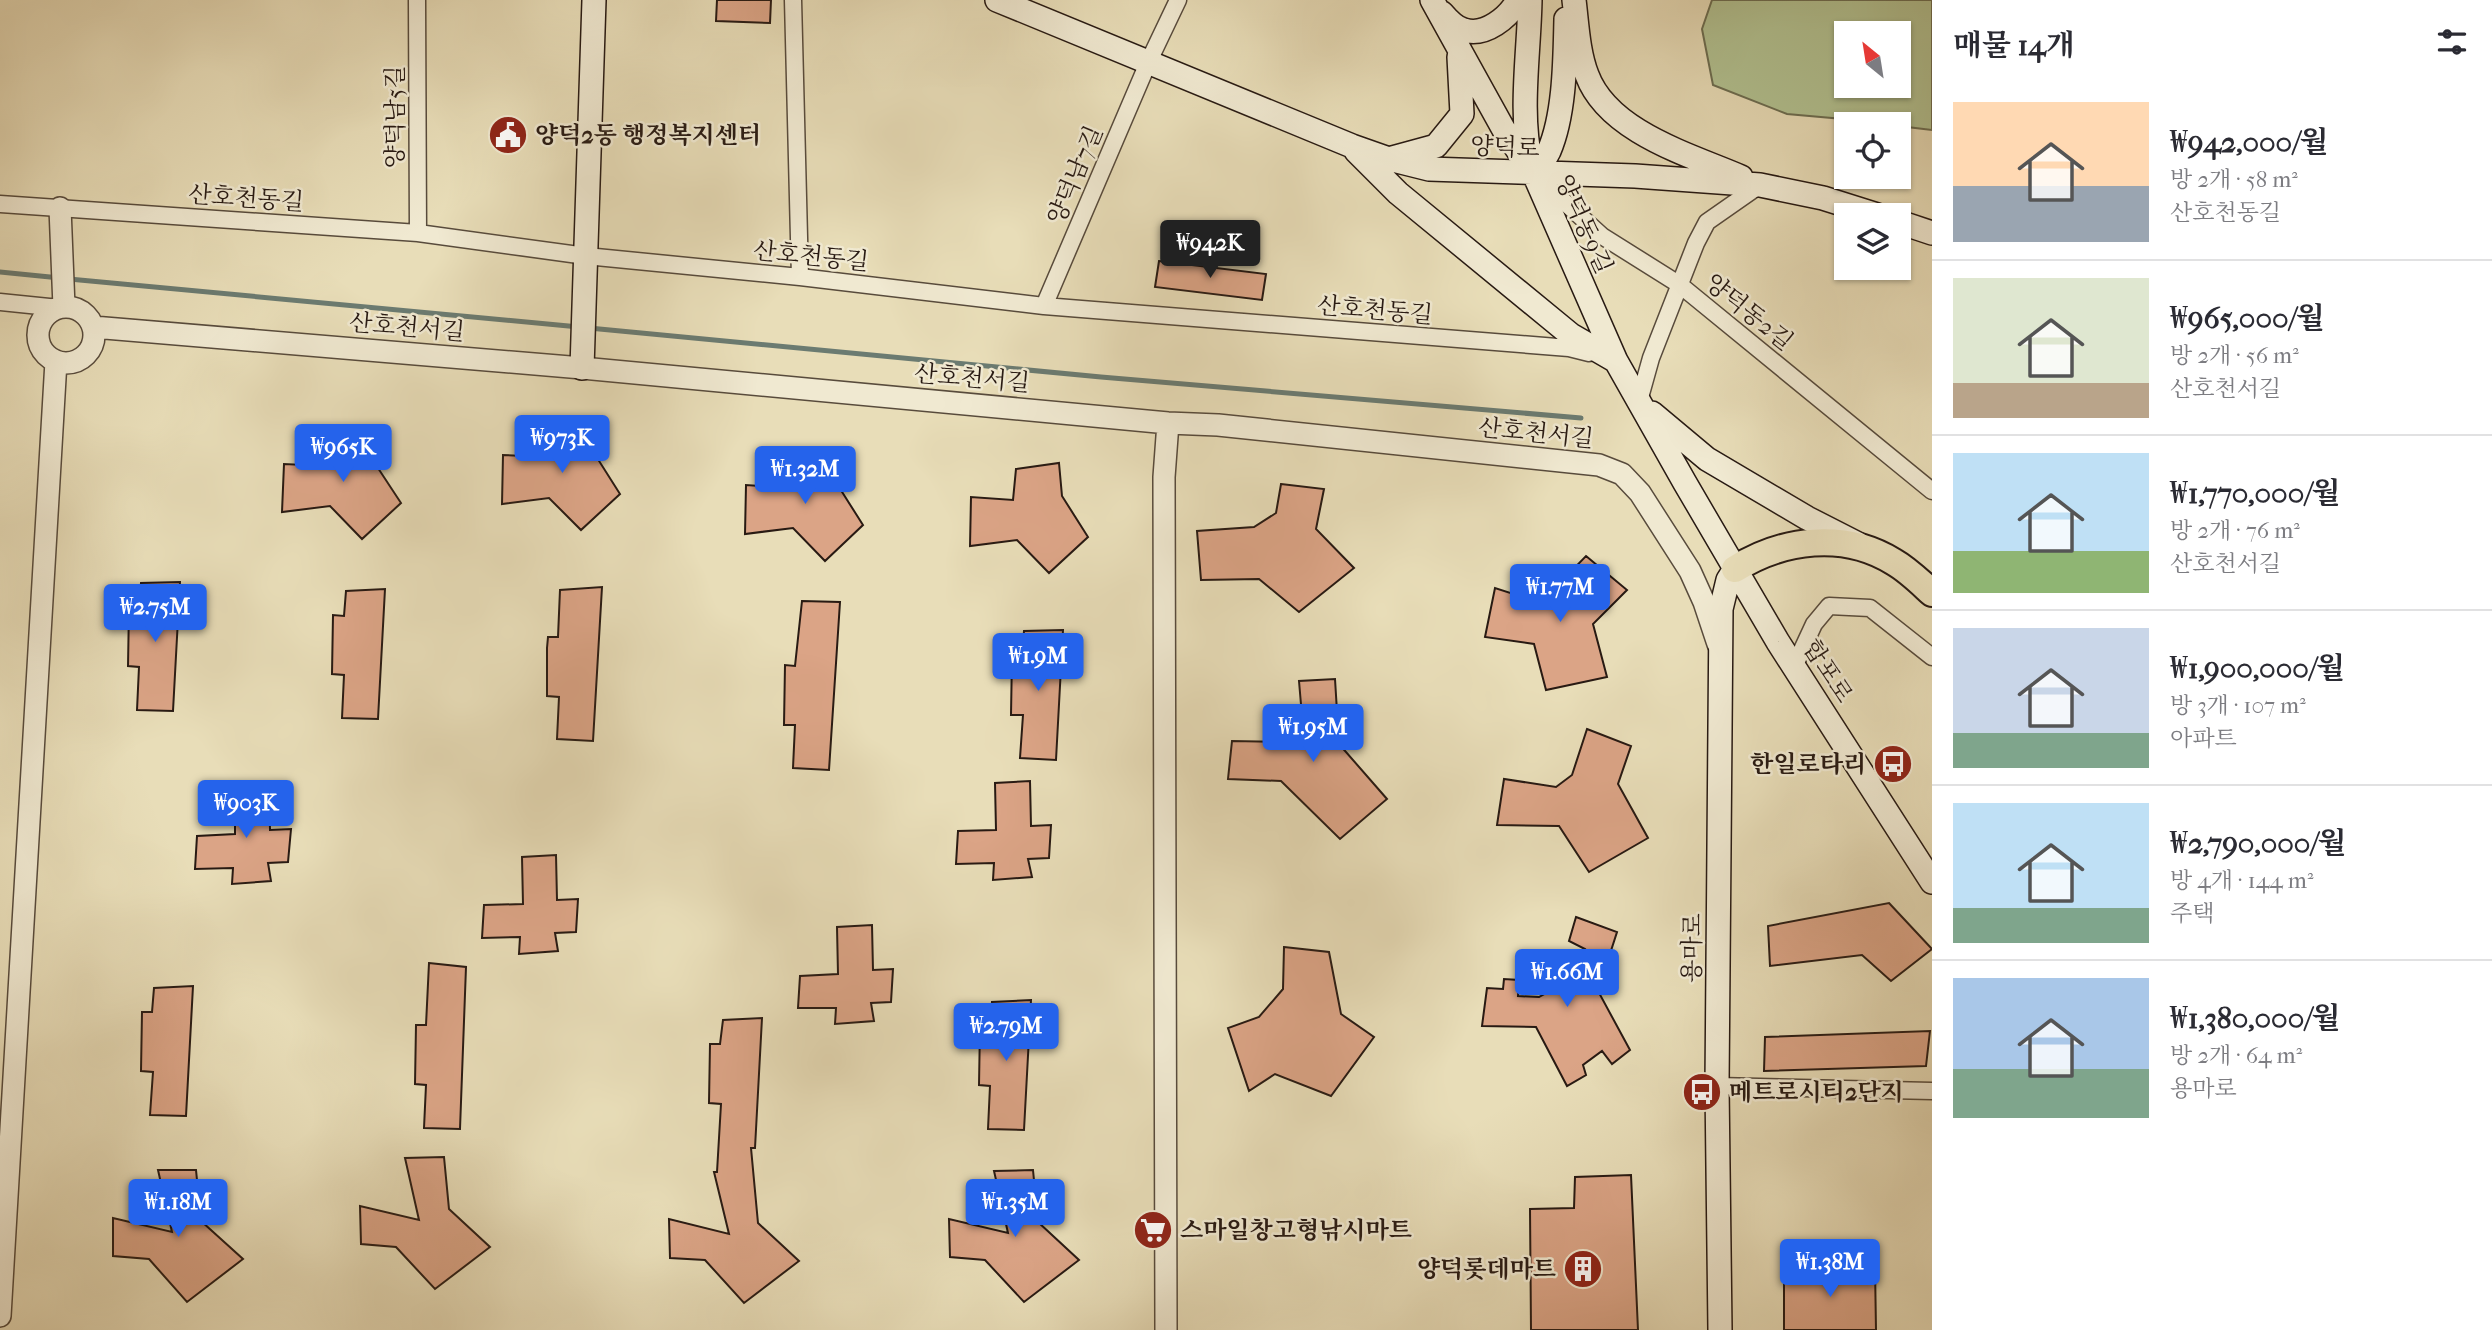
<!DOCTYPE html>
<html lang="ko">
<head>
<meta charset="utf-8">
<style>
	body { margin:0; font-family:"IM FELL French Canon","Noto Serif KR",serif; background:#f2f2f3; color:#2b2b33; height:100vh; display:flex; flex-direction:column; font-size:26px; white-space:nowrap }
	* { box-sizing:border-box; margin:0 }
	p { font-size:23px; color:#7c7c81 }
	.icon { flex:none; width:38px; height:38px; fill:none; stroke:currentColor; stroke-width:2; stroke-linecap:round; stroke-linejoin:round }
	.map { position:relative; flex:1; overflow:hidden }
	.drawer { display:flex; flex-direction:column; background:#fff; width:560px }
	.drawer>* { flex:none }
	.needle { width:46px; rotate:330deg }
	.tools { position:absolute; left:1834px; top:21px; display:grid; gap:14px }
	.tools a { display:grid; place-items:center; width:77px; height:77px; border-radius:0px; background:#fff; box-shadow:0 2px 5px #0004; font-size:35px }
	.price { position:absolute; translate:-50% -60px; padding:0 16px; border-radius:7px; background:#2563eb; color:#fff; font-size:23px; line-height:46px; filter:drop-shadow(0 2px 4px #0008) }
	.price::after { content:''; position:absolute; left:50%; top:42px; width:21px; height:16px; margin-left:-10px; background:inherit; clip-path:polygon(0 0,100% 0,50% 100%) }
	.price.on { background:#222; color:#fff }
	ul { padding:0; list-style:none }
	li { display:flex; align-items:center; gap:21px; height:175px; padding:0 21px }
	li+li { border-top:2px solid #e1e1e2 }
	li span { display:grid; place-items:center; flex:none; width:196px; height:140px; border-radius:0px; color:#555 }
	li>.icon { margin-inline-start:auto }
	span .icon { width:84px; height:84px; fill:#fffc; stroke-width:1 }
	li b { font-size:30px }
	h2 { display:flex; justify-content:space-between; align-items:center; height:84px; padding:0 21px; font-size:30px }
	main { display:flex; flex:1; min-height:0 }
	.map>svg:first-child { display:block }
	.green { fill:#b2c292; stroke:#6d6e52; stroke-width:2; fill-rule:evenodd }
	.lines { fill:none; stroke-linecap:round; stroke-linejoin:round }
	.stream { stroke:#6b7b71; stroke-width:5 }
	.building { fill:#dba486; stroke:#281a13; stroke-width:2 }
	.minor-casing { stroke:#584b3c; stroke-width:19 }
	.tertiary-casing { stroke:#584b3c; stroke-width:24 }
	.secondary-casing { stroke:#281a13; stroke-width:26 }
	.primary-casing { stroke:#281a13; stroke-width:30 }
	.minor { stroke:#f0e9d1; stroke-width:16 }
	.tertiary { stroke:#f0e9d1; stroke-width:21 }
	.secondary { stroke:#f0e9d1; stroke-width:23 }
	.primary { stroke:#e8ddb8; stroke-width:26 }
	.labels { text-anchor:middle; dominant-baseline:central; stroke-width:5; stroke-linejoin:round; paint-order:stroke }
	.street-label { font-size:24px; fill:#281a13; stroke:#f0e9d1 }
	.poi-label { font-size:24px; font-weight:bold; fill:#281a13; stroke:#f0e9d1; text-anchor:start }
</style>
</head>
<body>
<main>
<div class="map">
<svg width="1932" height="1330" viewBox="0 0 1932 1330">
	<rect width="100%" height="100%" fill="#e8ddb8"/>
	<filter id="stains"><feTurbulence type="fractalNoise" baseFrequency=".00286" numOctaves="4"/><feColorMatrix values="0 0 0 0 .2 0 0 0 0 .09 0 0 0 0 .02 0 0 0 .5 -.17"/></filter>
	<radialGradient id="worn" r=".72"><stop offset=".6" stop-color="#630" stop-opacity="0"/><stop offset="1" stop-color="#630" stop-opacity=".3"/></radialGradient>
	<!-- green -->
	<path class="green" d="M1712,0H1932V130L1899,126V124L1787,114L1713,85L1702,29ZM1846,33H1899V86H1846Z"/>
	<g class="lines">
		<!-- stream -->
		<path class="stream" d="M0,272L60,278
			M69,279L579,327
			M589,328L1101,377L1581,418"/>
	</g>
	<!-- building -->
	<path class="building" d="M717,0H771L770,23L716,21Z
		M1159,261L1266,274L1262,300L1155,287Z
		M591,420L594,453L620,494L581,530L549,498L502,504L503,455L545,457L548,426Z
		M371,429L374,462L401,503L362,539L330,506L282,512L284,464L326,466L329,435Z
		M834,451L837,484L863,525L825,561L793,528L745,534L746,485L788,488L792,457Z
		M1059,463L1062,496L1088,537L1049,573L1017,540L970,546L971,497L1013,500L1016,469Z
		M1281,484L1324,489L1316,529L1354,568L1299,612L1259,579L1201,580L1197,531L1254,527L1276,513Z
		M1586,556L1627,590L1593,624L1607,677L1546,690L1534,644L1485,637L1495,588L1529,599L1555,588Z
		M180,582L173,711L137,710L139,667L128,666L129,607L139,608L141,583Z
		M602,587L593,741L557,739L559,697L547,696V648L548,637H558L560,590Z
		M385,589L378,719L342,718L344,675L332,674L333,615L344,616L346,591Z
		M802,601L840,602L829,770L793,768L795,725H784L785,665L795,666Z
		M1063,630L1056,760L1020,758L1023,715H1011L1012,656H1022L1024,631Z
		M1335,679L1339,744L1387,799L1340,839L1281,781L1228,779L1232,741L1287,742L1303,728L1299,681Z
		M1587,729L1631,746L1618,784L1648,838L1589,872L1559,826L1497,825L1504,779L1556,787L1572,775Z
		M1030,781L1031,826L1051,825L1049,858L1028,859L1032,877L993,880L994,863L956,864L958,831L996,830L995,783Z
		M269,785L270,830L291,829L288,862L268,863L271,881L232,884L233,868L195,869L197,836L235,834V787Z
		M556,855L557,900L578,899L576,932L555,933L558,951L519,954L520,937L482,938L484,905L523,904L522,857Z
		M1889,903L1932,949L1891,981L1862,955L1770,966L1768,926Z
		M1576,917L1617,932L1598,991L1630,1050L1612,1064L1602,1051L1583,1065L1586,1075L1567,1086L1536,1027L1482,1026L1487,988L1503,989L1504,979L1519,980L1518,996L1539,997L1575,977L1585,949L1569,941Z
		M872,925L873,970L893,969L891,1002L871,1003L874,1021L835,1024L836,1008H798L800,976L838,974L837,927Z
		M1284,947L1329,952L1341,1014L1374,1037L1331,1096L1275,1074L1249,1091L1228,1028L1259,1017L1283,989Z
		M429,963L466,967L460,1129L424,1128L426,1085L415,1084L416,1025H426Z
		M193,986L186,1116L150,1115L153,1072L141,1071L142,1012H152L154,988Z
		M1031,1000L1024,1130L988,1129L990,1086L979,1085L980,1026L990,1027L992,1002Z
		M762,1018L755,1148H751L758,1223L799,1261L744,1303L705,1260L670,1258L669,1219L729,1234L714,1172H717L721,1104L709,1103L710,1044H720L723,1020Z
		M1930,1031L1926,1066L1764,1071L1765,1037Z
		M444,1157L449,1209L490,1247L435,1289L396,1247L361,1244L360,1206L419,1220L405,1158Z
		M158,1170H196L201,1221L243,1259L187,1302L149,1259L113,1256V1218L172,1232Z
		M1033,1170L1038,1222L1079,1260L1024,1302L985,1260L950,1257L949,1219L1008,1233L994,1171Z
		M1631,1175L1638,1330H1531L1530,1209L1574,1208L1575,1177Z
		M1784,1267H1875L1876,1330H1784Z"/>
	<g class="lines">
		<!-- minor casing -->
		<g class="minor-casing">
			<path id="minor" d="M417,0L418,233
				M793,0L800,277
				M1539,179L1602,236L1680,285L1932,491
				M0,204L418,233L586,256L800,277L1044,306L1569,348L1589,353
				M0,302L59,308
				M1044,306L1148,63L1178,0
				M1639,401L1651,358L1696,243L1707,222L1760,185
				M1794,667L1814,624L1829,606L1870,608L1932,657
				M1717,1086L1932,1091"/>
		</g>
		<!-- tertiary casing -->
		<g class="tertiary-casing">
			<path id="tertiary" d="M60,208L64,307
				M38 335a28 28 0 1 1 56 0a28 28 0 1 1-56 0Z
				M93,327L582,368L1168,423L1218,425L1599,465L1622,474L1640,493L1690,571L1704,602L1718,644
				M0,1316L56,361
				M1166,1330L1164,477L1168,423"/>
		</g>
		<!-- secondary casing -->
		<g class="secondary-casing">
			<path id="secondary" d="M997,0L1352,146L1389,159L1429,169L1635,176L1760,185L1823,198L1877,215
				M1432,0L1504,130L1534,174L1616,361L1685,483L1778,642L1932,882
				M1530,0C1529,54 1519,112 1531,164
				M1574,0C1577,24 1578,52 1587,75C1608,132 1690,155 1741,177
				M1442,13C1448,20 1455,28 1464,30C1485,37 1509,17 1518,0
				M1356,151L1398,193L1571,335L1616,361
				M1392,158L1436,146L1462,114L1459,57
				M1534,174C1539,167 1545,159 1549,151C1565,114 1565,59 1566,19
				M1899,222L1932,233
				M582,368L594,0
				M1652,413L1707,459L1807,518L1858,544
				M1720,1330L1717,1086L1721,609L1728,580L1735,569"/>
		</g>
		<!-- primary casing -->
		<g class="primary-casing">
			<path id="primary" d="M1735,569C1783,539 1844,531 1894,562C1908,570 1920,582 1932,593"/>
		</g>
		<!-- minor -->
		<use href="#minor" class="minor"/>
		<!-- tertiary -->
		<use href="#tertiary" class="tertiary"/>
		<!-- secondary -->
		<use href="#secondary" class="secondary"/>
		<!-- primary -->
		<use href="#primary" class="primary"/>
	</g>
	<!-- icons -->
	<defs>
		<g id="civic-disc" transform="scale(2.0125)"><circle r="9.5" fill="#8f2418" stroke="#f0e9d1"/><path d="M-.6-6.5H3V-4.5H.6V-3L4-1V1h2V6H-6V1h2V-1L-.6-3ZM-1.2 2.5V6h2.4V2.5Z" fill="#fff"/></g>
		<g id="bus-disc" transform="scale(2.0125)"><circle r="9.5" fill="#8f2418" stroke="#f0e9d1"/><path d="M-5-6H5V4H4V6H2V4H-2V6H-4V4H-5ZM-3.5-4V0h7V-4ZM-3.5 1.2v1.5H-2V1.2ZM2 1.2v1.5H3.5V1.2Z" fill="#fff"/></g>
		<g id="supermarket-disc" transform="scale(2.0125)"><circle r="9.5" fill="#8f2418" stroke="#f0e9d1"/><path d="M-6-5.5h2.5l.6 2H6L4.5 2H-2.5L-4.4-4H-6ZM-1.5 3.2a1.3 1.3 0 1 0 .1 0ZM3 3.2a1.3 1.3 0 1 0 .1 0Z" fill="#fff"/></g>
		<g id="building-disc" transform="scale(2.0125)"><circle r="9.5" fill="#8f2418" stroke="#f0e9d1"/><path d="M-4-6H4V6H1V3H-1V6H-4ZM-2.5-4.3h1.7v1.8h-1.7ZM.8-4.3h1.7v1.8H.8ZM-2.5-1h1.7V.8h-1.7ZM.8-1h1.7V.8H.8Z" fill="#fff"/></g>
	</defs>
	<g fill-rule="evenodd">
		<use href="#civic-disc" x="508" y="135"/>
		<use href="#bus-disc" x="1893" y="764"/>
		<use href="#bus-disc" x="1702" y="1092"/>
		<use href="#supermarket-disc" x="1153" y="1230"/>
		<use href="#building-disc" x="1583" y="1269"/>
	</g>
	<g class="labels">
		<!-- street labels -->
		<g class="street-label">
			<text transform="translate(395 117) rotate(-90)">양덕남5길</text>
			<text transform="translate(1505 147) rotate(2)">양덕로</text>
			<text transform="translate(1075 175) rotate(-67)">양덕남7길</text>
			<text transform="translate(246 198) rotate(4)">산호천동길</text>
			<text transform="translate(1584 224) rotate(66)">양덕동9길</text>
			<text transform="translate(811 256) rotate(6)">산호천동길</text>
			<text transform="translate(1375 310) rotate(5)">산호천동길</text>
			<text transform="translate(1749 312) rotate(39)">양덕동2길</text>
			<text transform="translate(407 327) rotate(5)">산호천서길</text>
			<text transform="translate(972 378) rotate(5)">산호천서길</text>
			<text transform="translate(1536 433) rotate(6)">산호천서길</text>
			<text transform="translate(1828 671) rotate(57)">합포로</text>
			<text transform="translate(1692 948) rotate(-89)">용마로</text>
		</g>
		<!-- poi labels -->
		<g class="poi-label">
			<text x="535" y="135">양덕2동 행정복지센터</text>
			<text x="1866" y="764" text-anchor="end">한일로타리</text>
			<text x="1729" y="1092">메트로시티2단지</text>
			<text x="1180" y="1230">스마일창고형낚시마트</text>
			<text x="1556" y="1269" text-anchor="end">양덕롯데마트</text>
		</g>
	</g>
	<rect width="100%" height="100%" filter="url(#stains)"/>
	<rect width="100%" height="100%" fill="url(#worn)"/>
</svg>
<div class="tools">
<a><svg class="needle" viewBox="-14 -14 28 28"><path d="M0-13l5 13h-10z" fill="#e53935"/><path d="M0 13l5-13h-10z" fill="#7c7c81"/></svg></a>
<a><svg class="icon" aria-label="locate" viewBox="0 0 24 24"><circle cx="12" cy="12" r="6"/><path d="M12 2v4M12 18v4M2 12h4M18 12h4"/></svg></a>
<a><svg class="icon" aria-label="layers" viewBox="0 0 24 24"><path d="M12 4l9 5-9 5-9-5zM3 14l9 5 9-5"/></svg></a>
</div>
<b class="price on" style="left:1210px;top:280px">₩942K</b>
<b class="price" style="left:562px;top:475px">₩973K</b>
<b class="price" style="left:343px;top:484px">₩965K</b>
<b class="price" style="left:805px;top:506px">₩1.32M</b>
<b class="price" style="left:1560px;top:624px">₩1.77M</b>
<b class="price" style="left:155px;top:644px">₩2.75M</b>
<b class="price" style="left:1038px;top:693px">₩1.9M</b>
<b class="price" style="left:1313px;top:764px">₩1.95M</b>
<b class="price" style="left:246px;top:840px">₩903K</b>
<b class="price" style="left:1567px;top:1009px">₩1.66M</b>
<b class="price" style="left:1006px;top:1063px">₩2.79M</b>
<b class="price" style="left:178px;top:1239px">₩1.18M</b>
<b class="price" style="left:1015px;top:1239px">₩1.35M</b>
<b class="price" style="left:1830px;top:1299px">₩1.38M</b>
</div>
<section class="drawer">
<h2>매물 14개<svg class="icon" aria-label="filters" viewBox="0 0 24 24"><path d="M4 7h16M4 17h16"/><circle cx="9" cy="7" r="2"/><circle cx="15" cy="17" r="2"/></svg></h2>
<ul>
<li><span style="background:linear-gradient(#ffd9b3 60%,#9aa5b1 0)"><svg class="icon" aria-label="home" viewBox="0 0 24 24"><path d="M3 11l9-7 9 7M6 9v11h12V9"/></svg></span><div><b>₩942,000/월</b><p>방 2개 · 58 m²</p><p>산호천동길</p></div></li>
<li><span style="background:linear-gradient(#dfe7d0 75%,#b9a48a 0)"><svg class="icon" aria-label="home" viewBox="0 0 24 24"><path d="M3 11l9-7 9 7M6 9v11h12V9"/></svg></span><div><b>₩965,000/월</b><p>방 2개 · 56 m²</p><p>산호천서길</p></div></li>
<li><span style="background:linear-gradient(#bfe0f5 70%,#8fb573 0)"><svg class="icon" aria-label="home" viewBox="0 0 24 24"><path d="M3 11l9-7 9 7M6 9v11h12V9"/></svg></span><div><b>₩1,770,000/월</b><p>방 2개 · 76 m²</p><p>산호천서길</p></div></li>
<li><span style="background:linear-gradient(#c9d6e8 75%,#7fa58c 0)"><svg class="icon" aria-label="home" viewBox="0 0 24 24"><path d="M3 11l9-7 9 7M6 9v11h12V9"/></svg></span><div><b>₩1,900,000/월</b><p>방 3개 · 107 m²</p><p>아파트</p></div></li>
<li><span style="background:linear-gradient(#bfe0f5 75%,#7fa58c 0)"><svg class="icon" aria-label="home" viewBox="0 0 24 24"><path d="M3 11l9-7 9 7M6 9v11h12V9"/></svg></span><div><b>₩2,790,000/월</b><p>방 4개 · 144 m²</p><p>주택</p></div></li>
<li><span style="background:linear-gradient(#a9c7e8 65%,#7fa58c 0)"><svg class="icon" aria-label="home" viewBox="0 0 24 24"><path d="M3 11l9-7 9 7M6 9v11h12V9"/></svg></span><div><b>₩1,380,000/월</b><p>방 2개 · 64 m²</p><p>용마로</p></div></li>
</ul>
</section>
</main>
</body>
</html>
